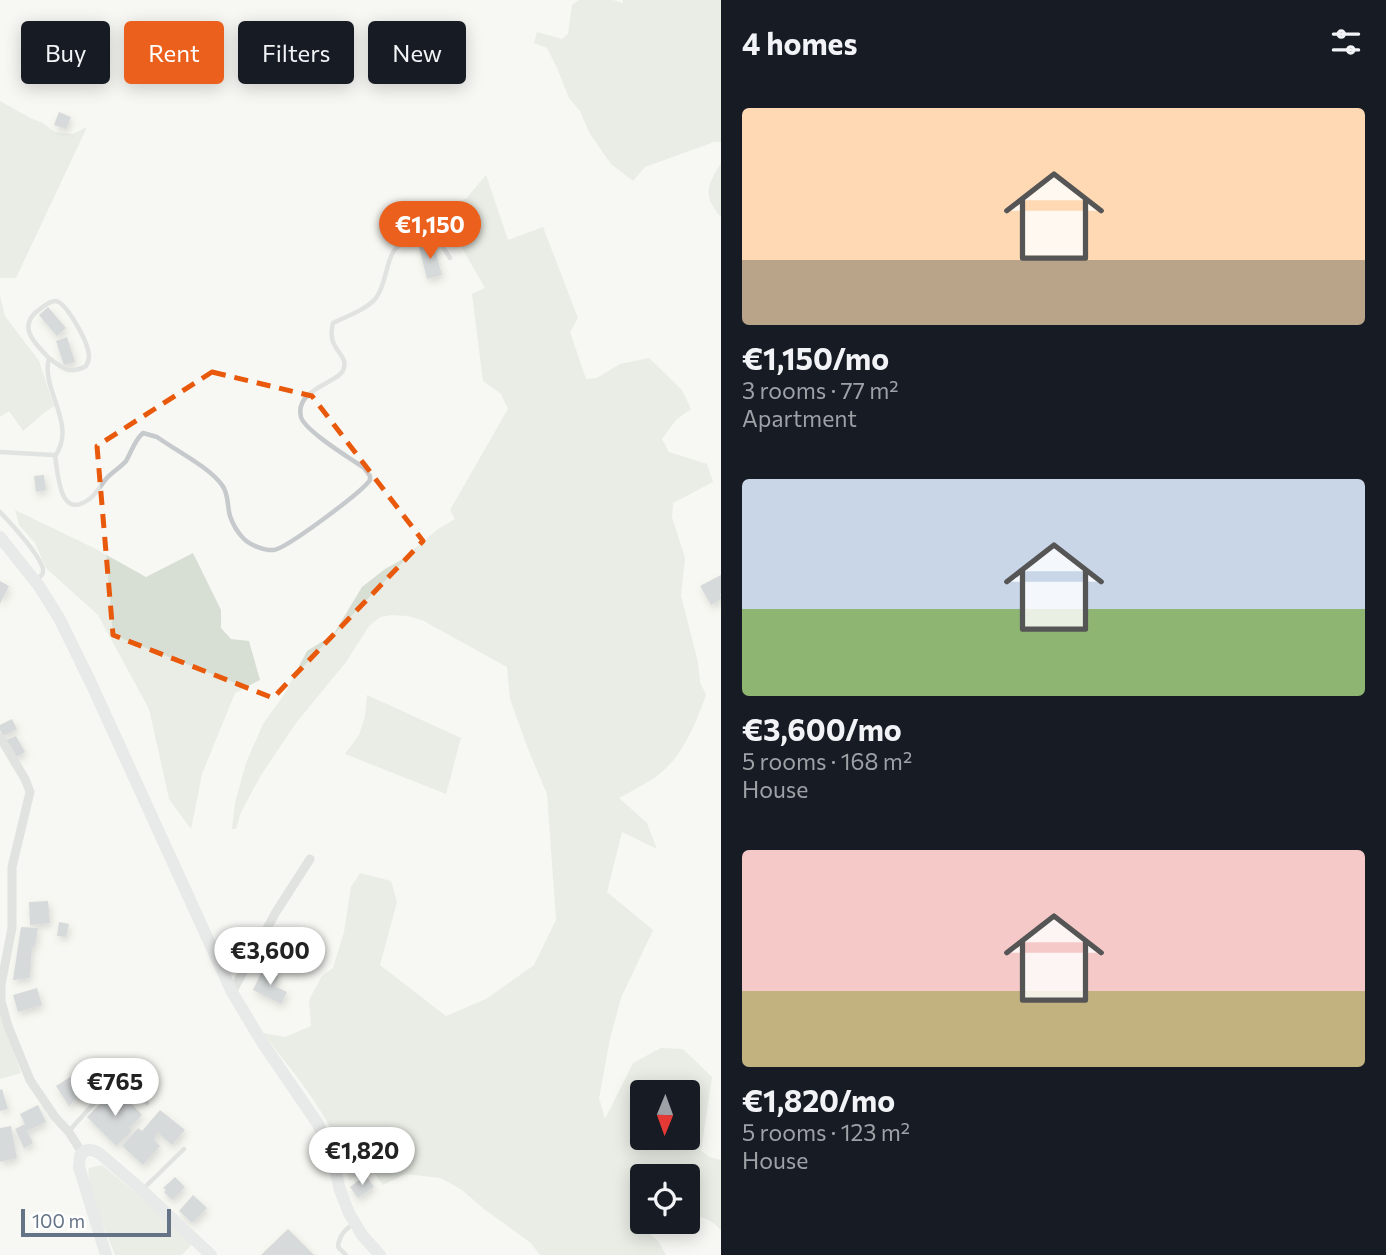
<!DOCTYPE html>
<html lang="en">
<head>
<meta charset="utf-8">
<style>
	body { margin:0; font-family:Commissioner,sans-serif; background:#20242c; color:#f1f3f6; height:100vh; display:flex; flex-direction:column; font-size:26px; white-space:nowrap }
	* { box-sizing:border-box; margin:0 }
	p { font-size:23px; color:#9ea1a6 }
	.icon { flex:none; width:38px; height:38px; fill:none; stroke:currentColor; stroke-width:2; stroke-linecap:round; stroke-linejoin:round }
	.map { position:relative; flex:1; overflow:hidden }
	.side { display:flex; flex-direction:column; background:#171b24; width:665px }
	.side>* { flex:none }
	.guide { position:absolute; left:21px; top:21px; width:595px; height:63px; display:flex; gap:14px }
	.needle { width:46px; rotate:181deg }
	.buttons { position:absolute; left:630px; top:1080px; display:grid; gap:14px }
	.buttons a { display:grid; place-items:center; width:70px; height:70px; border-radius:7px; background:#171b24; box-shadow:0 4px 18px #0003; font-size:35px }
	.scale { position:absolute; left:21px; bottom:18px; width:150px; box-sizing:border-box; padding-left:7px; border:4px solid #647486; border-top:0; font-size:19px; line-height:24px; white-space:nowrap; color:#647486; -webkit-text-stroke:5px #fff; paint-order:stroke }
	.price { position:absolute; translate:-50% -60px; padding:0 16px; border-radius:24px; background:#fff; color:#222; font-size:23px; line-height:46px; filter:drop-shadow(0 2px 4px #0008) }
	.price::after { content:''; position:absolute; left:50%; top:42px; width:21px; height:16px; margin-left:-10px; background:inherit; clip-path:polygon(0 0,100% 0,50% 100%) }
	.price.active { background:#ec601e; color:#fff }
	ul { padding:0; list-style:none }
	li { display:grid; align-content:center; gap:14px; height:371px; padding:0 21px }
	li span { display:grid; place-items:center; height:217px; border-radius:7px; color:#555 }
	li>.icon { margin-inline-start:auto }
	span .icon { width:126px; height:126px; fill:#fffc; stroke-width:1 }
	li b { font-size:30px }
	h2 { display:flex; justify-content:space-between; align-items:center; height:84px; padding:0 21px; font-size:30px }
	.pill { padding:0 24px; border-radius:7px; background:#171b24; box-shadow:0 4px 18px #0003; font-size:24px; line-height:63px }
	.pill.active { background:#ec601e; color:#fff }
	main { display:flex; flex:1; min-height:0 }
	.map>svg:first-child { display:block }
	.green { fill:#d7dfd4; fill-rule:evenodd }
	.building { fill:#aeb5bc; filter:url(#shadow) }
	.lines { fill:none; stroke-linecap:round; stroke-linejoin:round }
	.lane { stroke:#c6cacd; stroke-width:4.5 }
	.street { stroke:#c6cacd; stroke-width:9 }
	.secondary { stroke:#d4d8dd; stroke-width:12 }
	.marked { fill:none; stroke:#e8590c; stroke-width:5; stroke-dasharray:14 9; stroke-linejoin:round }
</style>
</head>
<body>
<main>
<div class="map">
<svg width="721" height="1255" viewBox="0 0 721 1255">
	<defs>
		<filter id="shadow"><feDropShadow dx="2" dy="4" stdDeviation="3.5" flood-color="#0004"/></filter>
	</defs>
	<rect width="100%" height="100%" fill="#f7f7f3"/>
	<!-- green -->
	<path class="green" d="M579,0H613L623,3V0H721V142H714L645,167L633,181L611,164L590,134L580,111L569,98L557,68L547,48L534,43L537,32L562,39L568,34L572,5Z
		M0,101L32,119L41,122L55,132L73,134L87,127L16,278H0Z
		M721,163V217C702,195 707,186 721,163Z
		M486,175L508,240L543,227L578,318L570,332L586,379L597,378L620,364L649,358L682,390L691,409L676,420L662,439L669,452L707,464L713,482L673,503L672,517L685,558L681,596L698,662L700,682L706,695C698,718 684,752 666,768C653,781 635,789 619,798L647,823L657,849L622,832L607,892L653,930L621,998L610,1039L599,1098L605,1119L633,1063L661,1048L683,1049L712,1077L701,1151L710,1157L721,1160V1231C715,1221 699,1215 688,1214V1176H642V1222H657L648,1232L658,1241L666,1255H540L531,1243L484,1209L462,1190L441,1178L405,1174L383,1185L369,1166L349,1181C339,1123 297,1078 263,1033L285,1037L311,1026L309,1000L322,976L333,968L344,932L351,887L360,873L391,881L397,902L380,965L446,1016L486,999L534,965L556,920L547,794L528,749L510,699L507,667L422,620L407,616L392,615L380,617L369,626L346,662L296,723L261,775L241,812L236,829H232L235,803L246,763L263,724L284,695L307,651L333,635L362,587L385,569L403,559L438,529L455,519L450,510L508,409L501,394L483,381L472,294L485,288L438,206L466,199ZM642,1092H688V1138H642Z
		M0,296L5,316L39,361L54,406L45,412L23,431L9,411L0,417Z
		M15,510L94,548L146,577L193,553L221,610V628L231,639L249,641L260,680L235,693L202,774L191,829L169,799L149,709L98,615L46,568L35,543L19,525Z
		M367,695L461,738L446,794L345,754L359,735L365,716Z
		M0,1010L21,1073L0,1079Z
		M102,1165L153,1207L192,1244L182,1255H115C109,1238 84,1182 89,1168Z"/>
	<!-- building -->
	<path class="building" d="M59,112L71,117L66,129L54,125Z
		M433,243L442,275L427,279L419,247Z
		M48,307L66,328L57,336L39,315Z
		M67,337L75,362L64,365L56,341Z
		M44,475L46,490L36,492L34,476Z
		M721,575V593L720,594L721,599L711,605L700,586Z
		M0,581L9,586L0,604Z
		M12,719L17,729L3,736L0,730V725Z
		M16,736L25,752L15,758L6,740Z
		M48,901L50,923L30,925L29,902Z
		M59,922L69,924L66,937L57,936Z
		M21,927L38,928L35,946H32L30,978L13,980Z
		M263,969L279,977L274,986L287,992L281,1004L253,990Z
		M37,988L42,1005L18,1012L13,995Z
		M78,1072L90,1087L69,1106L56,1086Z
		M2,1089L8,1109L0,1111V1090Z
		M119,1091L142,1115L129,1128L132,1131L116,1146L87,1117L103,1101L106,1104Z
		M38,1105L46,1122L27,1131L33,1143L24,1148L15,1129L25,1124L20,1114Z
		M160,1110L185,1130L172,1145L157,1132L154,1140L160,1146L143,1165L122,1146L138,1128L142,1131Z
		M11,1126L17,1158L0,1162V1128Z
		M366,1175L374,1187L358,1198L350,1187Z
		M175,1177L185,1187L172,1200L164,1192L166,1190L163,1188Z
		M193,1195L207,1208L192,1223L179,1211Z
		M288,1229L314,1255H261Z"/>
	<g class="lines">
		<!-- lane -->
		<path class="lane" d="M49,358C62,368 70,375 86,366C89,361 90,356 88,350C86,340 66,301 55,301C50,301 44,306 40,309C16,325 34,343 49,358C40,389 78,425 55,456
			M0,452L53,455L55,456C58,473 59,520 88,500C96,495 100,486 106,479C112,472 120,468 126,461C132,451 134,441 143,433L157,437C175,450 209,467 222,485C229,494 227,506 230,516C233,525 238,533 244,539C250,545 265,551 274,550C287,548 362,492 370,480V476L364,468C350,458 305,431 301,417C294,388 341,383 344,368C348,353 326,350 333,323C347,316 366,310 376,298C392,276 381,244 416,238C425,237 430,236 438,239L450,258
			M0,512C9,521 45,560 43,572C43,575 38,578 36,580
			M82,1066L109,1086
			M69,1131L113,1082L118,1081L147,1103
			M143,1189L184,1149
			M346,1255L338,1247C339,1235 345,1230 354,1223"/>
		<!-- street -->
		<path class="street" d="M0,737L25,779L30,792L12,867V928L1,985V1001L8,1026L30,1080L55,1117L69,1132L82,1153
			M232,992L276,912L310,859"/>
		<!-- secondary -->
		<path class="secondary" d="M0,537L39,586L59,618L90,681L232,992L262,1042L318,1124L332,1156L340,1190L349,1213L362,1235L380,1255
			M106,1255L79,1167L80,1156C85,1148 92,1149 99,1153L142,1190L211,1255"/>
	</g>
	<!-- marked area -->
	<path d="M0 0H721V1255H0ZM212,372L312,396L423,541L273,698L113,635L97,446Z" fill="#f7f7f3" fill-opacity=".55" fill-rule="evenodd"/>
	<path class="marked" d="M212,372L312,396L423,541L273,698L113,635L97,446Z"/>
</svg>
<div class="buttons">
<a><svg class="needle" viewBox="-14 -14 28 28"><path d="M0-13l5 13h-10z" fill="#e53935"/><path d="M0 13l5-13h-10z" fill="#9ea1a6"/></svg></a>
<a><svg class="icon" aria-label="locate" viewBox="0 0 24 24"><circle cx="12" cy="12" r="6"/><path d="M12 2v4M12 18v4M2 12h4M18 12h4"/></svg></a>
</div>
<div class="scale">100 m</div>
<b class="price active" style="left:430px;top:261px">€1,150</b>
<b class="price" style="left:270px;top:987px">€3,600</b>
<b class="price" style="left:115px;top:1118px">€765</b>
<b class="price" style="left:362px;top:1187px">€1,820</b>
<div class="guide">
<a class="pill">Buy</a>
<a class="pill active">Rent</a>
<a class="pill">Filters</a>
<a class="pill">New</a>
</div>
</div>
<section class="side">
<h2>4 homes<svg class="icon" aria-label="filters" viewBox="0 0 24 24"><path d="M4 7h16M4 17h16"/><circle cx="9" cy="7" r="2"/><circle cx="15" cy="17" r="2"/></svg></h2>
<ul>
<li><span style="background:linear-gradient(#ffd9b3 70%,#b9a48a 0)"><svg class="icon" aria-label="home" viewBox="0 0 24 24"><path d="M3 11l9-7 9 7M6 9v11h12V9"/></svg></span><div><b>€1,150/mo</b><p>3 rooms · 77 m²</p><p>Apartment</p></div></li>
<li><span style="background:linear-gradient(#c9d6e8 60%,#8fb573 0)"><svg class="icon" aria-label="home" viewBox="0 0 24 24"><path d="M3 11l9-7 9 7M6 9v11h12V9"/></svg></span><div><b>€3,600/mo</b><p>5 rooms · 168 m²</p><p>House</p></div></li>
<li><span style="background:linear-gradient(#f6c9c9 65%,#c2b280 0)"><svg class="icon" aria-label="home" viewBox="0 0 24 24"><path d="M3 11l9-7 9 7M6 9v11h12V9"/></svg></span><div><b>€1,820/mo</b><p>5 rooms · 123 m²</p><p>House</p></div></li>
</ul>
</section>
</main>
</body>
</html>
